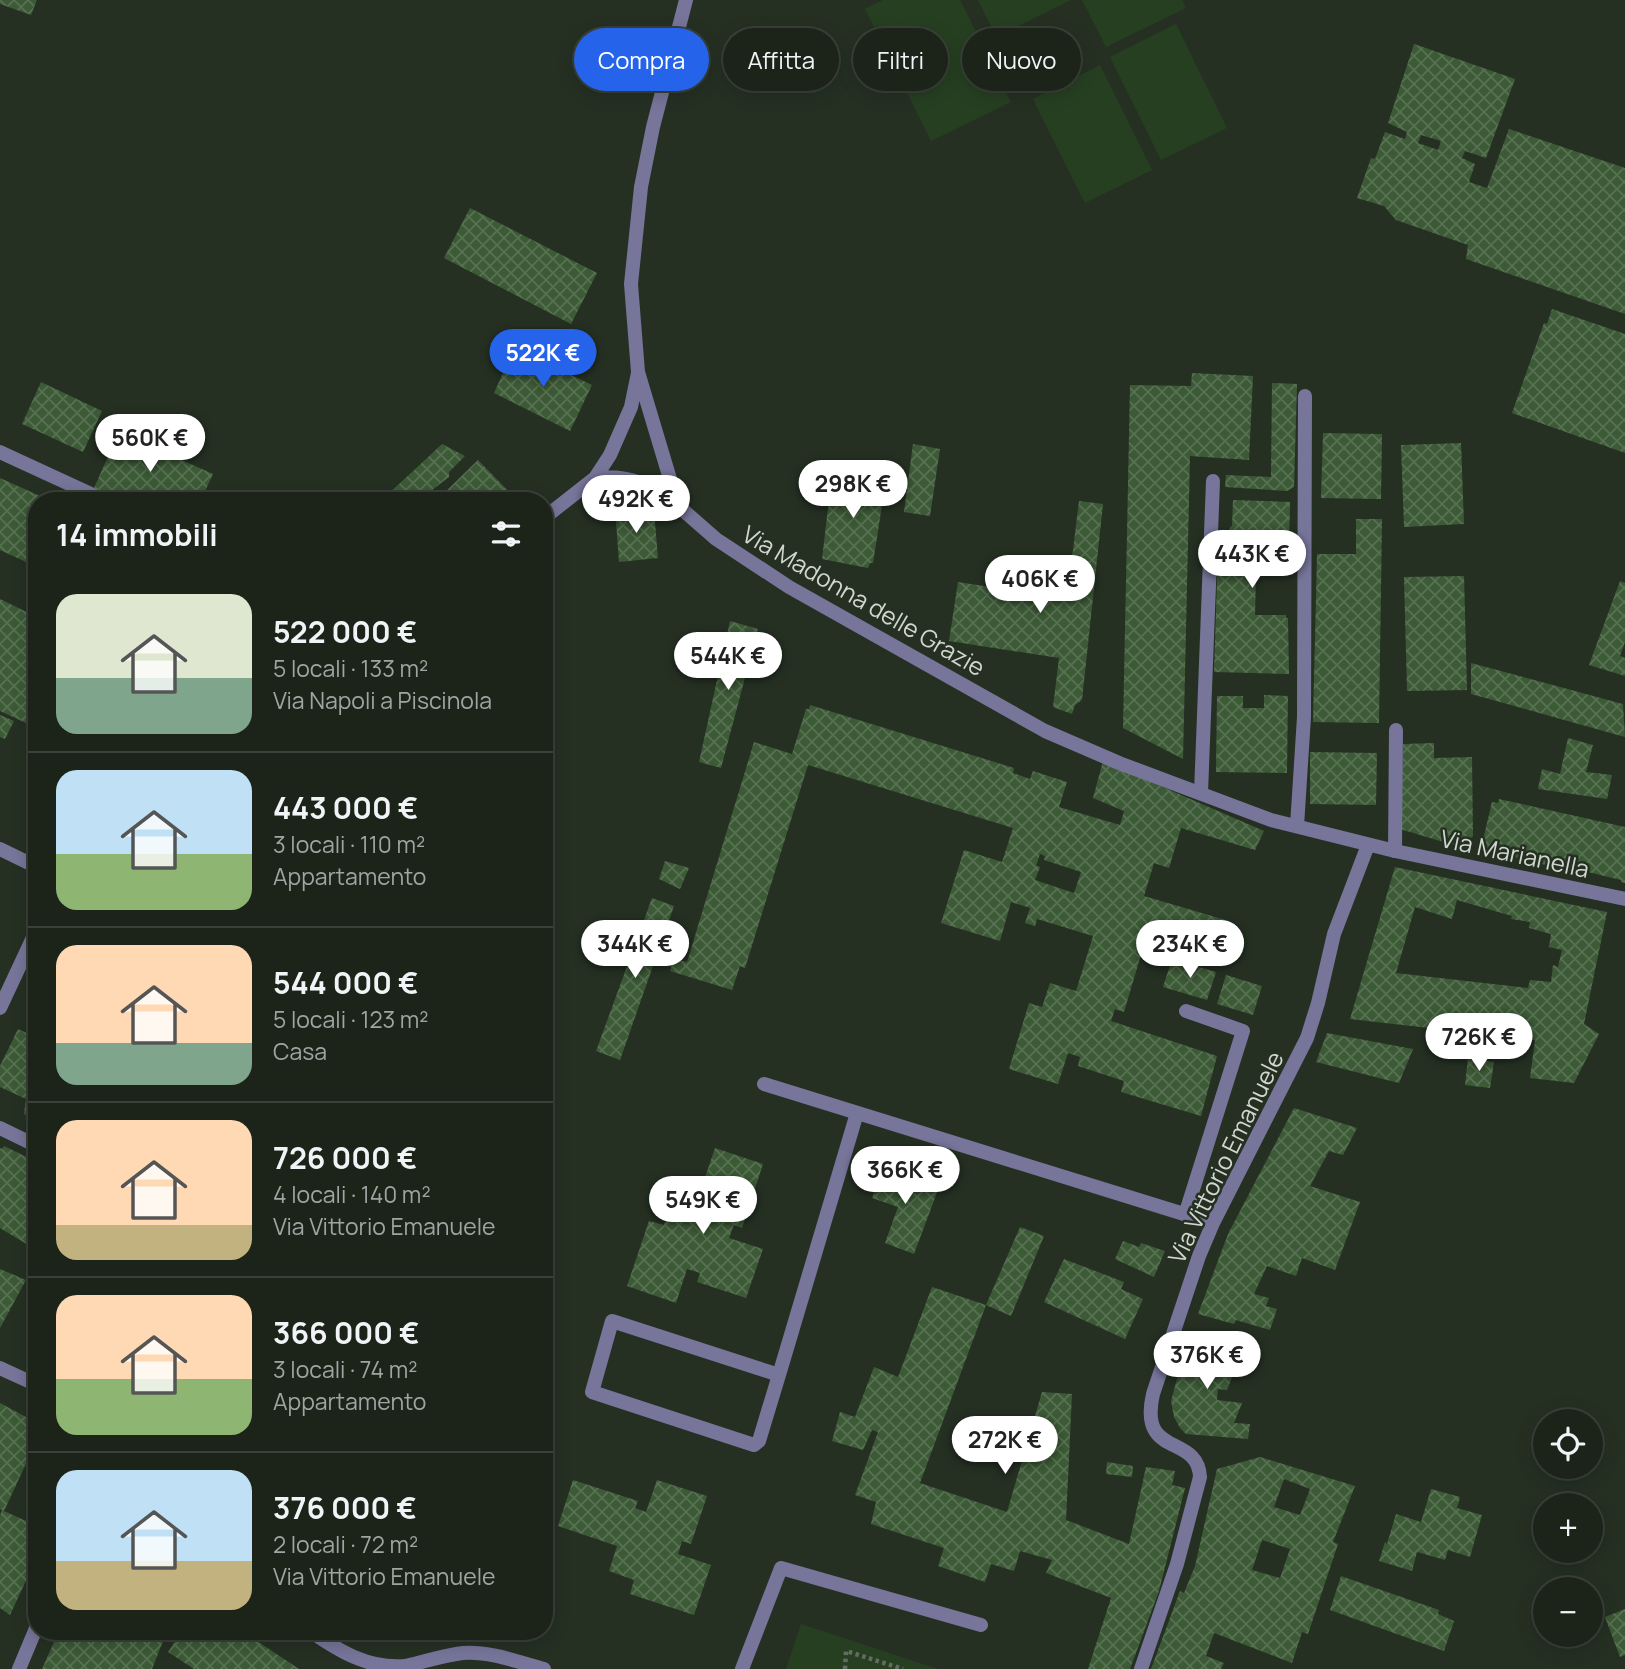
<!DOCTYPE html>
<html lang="it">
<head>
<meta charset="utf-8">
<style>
	body { margin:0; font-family:Manrope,sans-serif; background:#252c23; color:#f1f3f6; height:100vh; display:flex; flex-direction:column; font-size:26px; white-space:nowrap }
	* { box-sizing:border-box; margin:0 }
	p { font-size:23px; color:#a0a4a2 }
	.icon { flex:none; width:38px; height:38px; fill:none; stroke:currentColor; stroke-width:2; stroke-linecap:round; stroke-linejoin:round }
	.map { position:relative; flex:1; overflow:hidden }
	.panel { position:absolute; left:28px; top:492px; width:525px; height:1148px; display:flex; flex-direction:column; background:#1c241a; border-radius:28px; box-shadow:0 4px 18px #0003,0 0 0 2px #3a4139 }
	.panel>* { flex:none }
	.hud { position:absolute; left:574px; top:28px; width:665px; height:63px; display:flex; gap:14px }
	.fabs { position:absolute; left:1533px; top:1409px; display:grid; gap:14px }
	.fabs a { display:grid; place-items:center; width:70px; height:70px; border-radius:50%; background:#1c241a; box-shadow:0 4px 18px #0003,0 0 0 2px #3a4139; font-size:35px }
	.price { position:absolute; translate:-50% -60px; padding:0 16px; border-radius:24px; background:#fff; color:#222; font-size:23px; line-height:46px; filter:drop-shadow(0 2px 4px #0008) }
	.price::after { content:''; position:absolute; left:50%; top:42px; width:21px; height:16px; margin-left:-10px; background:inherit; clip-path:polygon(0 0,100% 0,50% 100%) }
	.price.selected { background:#2563eb; color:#fff }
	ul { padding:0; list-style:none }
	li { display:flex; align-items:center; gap:21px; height:175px; padding:0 28px }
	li+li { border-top:2px solid #3a4139 }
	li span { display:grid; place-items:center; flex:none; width:196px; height:140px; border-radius:21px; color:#555 }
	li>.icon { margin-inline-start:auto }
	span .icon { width:84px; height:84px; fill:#fffc; stroke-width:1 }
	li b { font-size:30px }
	h2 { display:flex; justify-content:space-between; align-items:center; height:84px; padding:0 28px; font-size:30px }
	.pill { padding:0 24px; border-radius:32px; background:#1c241a; box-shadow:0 4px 18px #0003,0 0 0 2px #3a4139; font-size:24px; line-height:63px }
	.pill.selected { background:#2563eb; color:#fff }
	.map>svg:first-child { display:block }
	.green { fill:#263f21 }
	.building { fill:url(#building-cross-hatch); fill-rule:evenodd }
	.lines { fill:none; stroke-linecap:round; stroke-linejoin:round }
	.path { stroke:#636c61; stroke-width:4.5; stroke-dasharray:3.5 3.5; stroke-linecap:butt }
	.service { stroke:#77759a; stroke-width:14 }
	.minor { stroke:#77759a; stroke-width:14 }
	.labels { text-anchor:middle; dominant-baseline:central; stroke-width:5; stroke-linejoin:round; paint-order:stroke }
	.street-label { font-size:24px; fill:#d0d7cf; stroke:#253023 }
</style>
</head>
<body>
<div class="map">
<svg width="1625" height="1669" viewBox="0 0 1625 1669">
	<defs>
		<pattern id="building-cross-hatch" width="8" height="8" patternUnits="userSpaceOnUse" patternTransform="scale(1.75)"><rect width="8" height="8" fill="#3c5a36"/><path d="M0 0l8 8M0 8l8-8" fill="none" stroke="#577152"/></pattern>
	</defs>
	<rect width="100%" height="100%" fill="#253023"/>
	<!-- green -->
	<path class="green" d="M883,0H960L1011,102L931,141L865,9Z
		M978,0H1071L996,37Z
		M1082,0H1182L1186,8L1106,47Z
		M1176,24L1227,128L1161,160L1110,57Z
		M1100,65L1152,170L1085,203L1033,99Z
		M801,1624L938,1669H786Z"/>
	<!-- building -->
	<path class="building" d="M0,0H37L31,15L0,4Z
		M1414,44L1515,79L1486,158L1465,151L1462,158L1475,164L1469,182L1487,188L1509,129L1625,168V314L1466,259L1468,245L1396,220L1384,206L1357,198L1371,158L1375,159L1385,132L1405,139L1407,132L1388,123ZM1421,135L1441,141L1438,150L1418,143Z
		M470,208L597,273L571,324L444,258Z
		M1552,309L1625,334V453L1512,413L1544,323L1547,324Z
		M514,349L570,371L569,374L592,385L570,431L494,393Z
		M1192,373L1253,376L1249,460L1190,456L1183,759L1123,728L1130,385L1191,386Z
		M41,382L102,411L83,452L22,424Z
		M1272,383L1297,384L1294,487L1287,491L1225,487L1226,475L1271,477Z
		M119,432L213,474L201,500H123L94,488Z
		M1323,433L1382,434L1381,499L1321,498Z
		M1461,443L1464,524L1404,527L1401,445Z
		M442,444L465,456L449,472V477L419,500H382Z
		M913,444L940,449L930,516L904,512Z
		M478,460L517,500H437Z
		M832,474L886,480L873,563H870L868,568L822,559Z
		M0,478L49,500H37V567L0,550Z
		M1233,500L1290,502L1289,547H1294L1293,575L1256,574L1255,615H1286V618H1288L1289,674L1214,672L1218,551H1227V533H1229L1230,527L1232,526Z
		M1079,501L1103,504L1082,700L1075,705L1072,714L1053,707L1059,658L949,641L958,582L1067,599Z
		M615,508L654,510L658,558L619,562Z
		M1356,519H1382L1379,723L1313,722L1317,554H1356Z
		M1464,576L1467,690L1407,691L1404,577Z
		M1620,581L1625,583V642L1620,656L1625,658V676L1589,665Z
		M0,599L37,617V728L0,711Z
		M730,621L758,629L721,768L699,762Z
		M1471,663L1623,704L1625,737L1471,694Z
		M1264,695L1288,696L1287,773L1216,772L1217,696H1243V708H1264Z
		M810,705L1014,768L1013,773L1030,779L1033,771L1067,782L1059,807L1120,825L1124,811L1093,798L1103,761L1264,831L1255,850L1181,828L1169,868L1154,863L1144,896L1229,921L1215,965L1138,942L1137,946L1143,948L1124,1012L1115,1009L1111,1021L1217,1056L1201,1116L1121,1092L1124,1081L1078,1066L1080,1057L1068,1053L1058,1084L1009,1069L1029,1003L1042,1007L1050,983L1076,991L1093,936L1037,919L1035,926L1025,923L1030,908L1011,902L1000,941L941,923L964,850L1002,862L1013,828L808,765L745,968L740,966L732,990L670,971L674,958L687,962L754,742L792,754L806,709H809ZM1040,854L1045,856L1044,860L1081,872L1074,893L1035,880L1040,867L1036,866Z
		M0,715L14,721L5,739L0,737Z
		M1568,738L1593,745L1586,772L1612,775L1607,799L1538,789L1542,769L1560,774Z
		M1434,743V758L1472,757L1473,836L1460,847L1400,829L1403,744Z
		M1310,752L1377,753L1376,805L1310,804Z
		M1499,799L1625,827V883L1621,882V880L1571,868L1568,871L1481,848L1492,802L1498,803Z
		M665,861L689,868L680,889L659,879Z
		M1395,867L1607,912L1584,1024L1599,1034L1574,1083L1530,1078L1535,1040L1350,1019ZM1457,900L1512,916L1511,919L1530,922L1529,928L1551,934L1549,947L1562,950L1558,967L1553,965L1551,982L1530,980L1528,988L1396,973L1415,907L1452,919Z
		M652,898L674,906L620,1060L596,1051Z
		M1172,959L1216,972L1207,1000L1163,987Z
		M1226,975L1262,986L1253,1015L1217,1004Z
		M18,1029L37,1038V1120L24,1114L26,1099L0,1087V1066Z
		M1327,1033L1413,1049L1399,1083L1316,1062Z
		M1468,1058L1494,1062L1490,1088L1465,1085Z
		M1294,1108L1357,1128L1343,1155L1329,1151L1310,1186L1360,1202L1335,1270L1302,1258L1296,1276L1267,1266L1254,1294L1269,1298L1266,1306L1277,1309L1270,1330L1236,1320L1234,1324L1198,1314L1228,1234Z
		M4,1146L37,1162V1240L33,1248L0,1228V1148L2,1149Z
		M715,1148L763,1164L742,1228L734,1225L729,1238L763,1249L746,1298L697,1282L700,1273L687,1269L676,1303L627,1286L649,1221L664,1225L672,1199L695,1207Z
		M885,1164L910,1174L908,1178L939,1187L914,1254L885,1243L898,1207L872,1198Z
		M1020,1227L1044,1236L1011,1316L986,1305L920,1483L1007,1512L1042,1392L1072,1394L1066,1520L1129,1544L1146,1467L1175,1471L1172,1485L1185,1488L1159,1591L1130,1669H1088L1111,1598L1046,1573L1052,1560L1020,1551L1014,1571L991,1564L985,1582L938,1566L944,1548L871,1524L876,1502L855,1495L878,1432L872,1430L863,1450L832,1441L840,1412L855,1417L874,1367L898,1377L932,1287L986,1305Z
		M1123,1241L1139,1247L1141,1243L1165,1251L1154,1277L1115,1259Z
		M1064,1259L1124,1282L1121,1289L1143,1299L1125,1339L1044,1302Z
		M0,1269L26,1280L0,1328Z
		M1189,1335L1243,1350L1227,1390L1218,1389L1217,1400L1242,1403L1234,1423L1250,1424L1248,1439L1186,1434L1180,1428L1174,1417L1171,1401Z
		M0,1403L37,1423V1440L4,1511L26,1521L37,1496V1557L10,1615L0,1608V1515L2,1510L0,1509Z
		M1260,1457L1355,1486L1333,1542L1338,1544L1308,1634L1302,1632L1292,1663L1214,1633L1206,1656L1224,1663L1221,1669H1151L1180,1591L1184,1593L1195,1566L1217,1469ZM1284,1479L1310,1489L1300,1515L1274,1507ZM1262,1540L1290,1549L1280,1578L1252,1570Z
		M1107,1462L1133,1466L1132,1477L1106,1474Z
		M573,1480L638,1501L635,1508L646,1512L657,1480L707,1496L691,1544L682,1541L678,1554L711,1565L694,1615L630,1594L634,1580L609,1571L617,1546L558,1526Z
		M1431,1489L1460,1497L1457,1508L1482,1515L1470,1557L1448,1550L1445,1560L1417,1552L1412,1571L1379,1561L1385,1542L1387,1544L1396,1514L1421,1522Z
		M1341,1576L1439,1610L1438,1614L1454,1621L1444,1651L1330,1610Z
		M1625,1609V1655L1620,1657L1605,1617Z
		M59,1631H167L152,1669H42Z
		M182,1631H242L299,1669H194L168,1652Z"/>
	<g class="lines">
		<!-- path -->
		<path class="path" d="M845,1669L846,1651L903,1669"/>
		<!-- service -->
		<path class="service" d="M1201,793L1213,481
			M1297,826L1304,717L1305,396
			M1395,851L1396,730
			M310,1631C339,1651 368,1669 405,1666C424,1662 444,1655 463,1653C490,1651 518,1662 544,1669
			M742,1669L781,1568L981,1625"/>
		<!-- minor -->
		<path class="minor" d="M686,0L653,127L641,187L631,284L638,372L673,489L684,511L716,539L789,587L1045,731L1119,763L1271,820L1395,851L1625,899
			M0,452L104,500
			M595,478C627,474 656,485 679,507
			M544,518L595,478L610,455L631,407L638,373
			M0,849L37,867
			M0,1008L37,929
			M764,1084L1213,1223
			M0,1128L37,1146
			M1185,1215L1243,1031L1186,1011
			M0,1368L37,1385
			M779,1375L759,1441L754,1445L592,1392L612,1321L779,1375L857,1113
			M19,1669L37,1626
			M1141,1669L1177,1564L1200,1477C1198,1433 1138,1459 1153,1394L1199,1256L1213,1223L1307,1038L1318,1003L1334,934L1368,845"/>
	</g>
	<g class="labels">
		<!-- street labels -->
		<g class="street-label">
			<text transform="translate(864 600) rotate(30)">Via Madonna delle Grazie</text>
			<text transform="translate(1515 853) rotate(12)">Via Marianella</text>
			<text transform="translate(1225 1157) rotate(-64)">Via Vittorio Emanuele</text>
		</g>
	</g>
</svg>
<div class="fabs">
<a><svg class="icon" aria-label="locate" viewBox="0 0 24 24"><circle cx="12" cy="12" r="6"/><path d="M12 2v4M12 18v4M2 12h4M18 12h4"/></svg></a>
<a>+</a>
<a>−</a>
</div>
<b class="price selected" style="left:543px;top:389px">522K €</b>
<b class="price" style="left:150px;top:474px">560K €</b>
<b class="price" style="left:853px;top:520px">298K €</b>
<b class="price" style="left:636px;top:535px">492K €</b>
<b class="price" style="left:1252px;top:590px">443K €</b>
<b class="price" style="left:1040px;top:615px">406K €</b>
<b class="price" style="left:728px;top:692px">544K €</b>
<b class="price" style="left:635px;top:980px">344K €</b>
<b class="price" style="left:1190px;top:980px">234K €</b>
<b class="price" style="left:1479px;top:1073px">726K €</b>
<b class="price" style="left:905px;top:1206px">366K €</b>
<b class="price" style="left:703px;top:1236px">549K €</b>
<b class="price" style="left:1207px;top:1391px">376K €</b>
<b class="price" style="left:1005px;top:1476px">272K €</b>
<div class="hud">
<a class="pill selected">Compra</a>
<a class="pill">Affitta</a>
<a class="pill">Filtri</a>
<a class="pill">Nuovo</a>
</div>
<section class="panel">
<h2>14 immobili<svg class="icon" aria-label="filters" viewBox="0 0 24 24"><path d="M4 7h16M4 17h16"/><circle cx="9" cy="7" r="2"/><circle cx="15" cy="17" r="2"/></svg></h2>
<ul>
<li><span style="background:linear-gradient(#dfe7d0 60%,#7fa58c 0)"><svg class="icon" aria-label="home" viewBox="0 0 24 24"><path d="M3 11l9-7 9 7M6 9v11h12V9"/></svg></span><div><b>522 000 €</b><p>5 locali · 133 m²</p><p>Via Napoli a Piscinola</p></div></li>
<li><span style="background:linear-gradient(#bfe0f5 60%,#8fb573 0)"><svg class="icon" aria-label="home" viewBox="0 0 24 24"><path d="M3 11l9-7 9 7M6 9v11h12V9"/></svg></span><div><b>443 000 €</b><p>3 locali · 110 m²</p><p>Appartamento</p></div></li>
<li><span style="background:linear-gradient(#ffd9b3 70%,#7fa58c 0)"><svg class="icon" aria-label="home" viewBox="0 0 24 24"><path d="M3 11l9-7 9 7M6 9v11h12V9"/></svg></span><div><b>544 000 €</b><p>5 locali · 123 m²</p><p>Casa</p></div></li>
<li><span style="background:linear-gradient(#ffd9b3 75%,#c2b280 0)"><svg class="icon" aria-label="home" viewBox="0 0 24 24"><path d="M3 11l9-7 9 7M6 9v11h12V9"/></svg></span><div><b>726 000 €</b><p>4 locali · 140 m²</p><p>Via Vittorio Emanuele</p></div></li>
<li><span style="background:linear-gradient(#ffd9b3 60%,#8fb573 0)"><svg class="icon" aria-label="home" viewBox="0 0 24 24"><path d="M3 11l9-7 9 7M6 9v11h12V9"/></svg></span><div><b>366 000 €</b><p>3 locali · 74 m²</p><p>Appartamento</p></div></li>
<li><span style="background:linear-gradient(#bfe0f5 65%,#c2b280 0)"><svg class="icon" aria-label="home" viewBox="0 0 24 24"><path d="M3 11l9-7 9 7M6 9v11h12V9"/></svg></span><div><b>376 000 €</b><p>2 locali · 72 m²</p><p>Via Vittorio Emanuele</p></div></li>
</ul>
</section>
</div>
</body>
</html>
